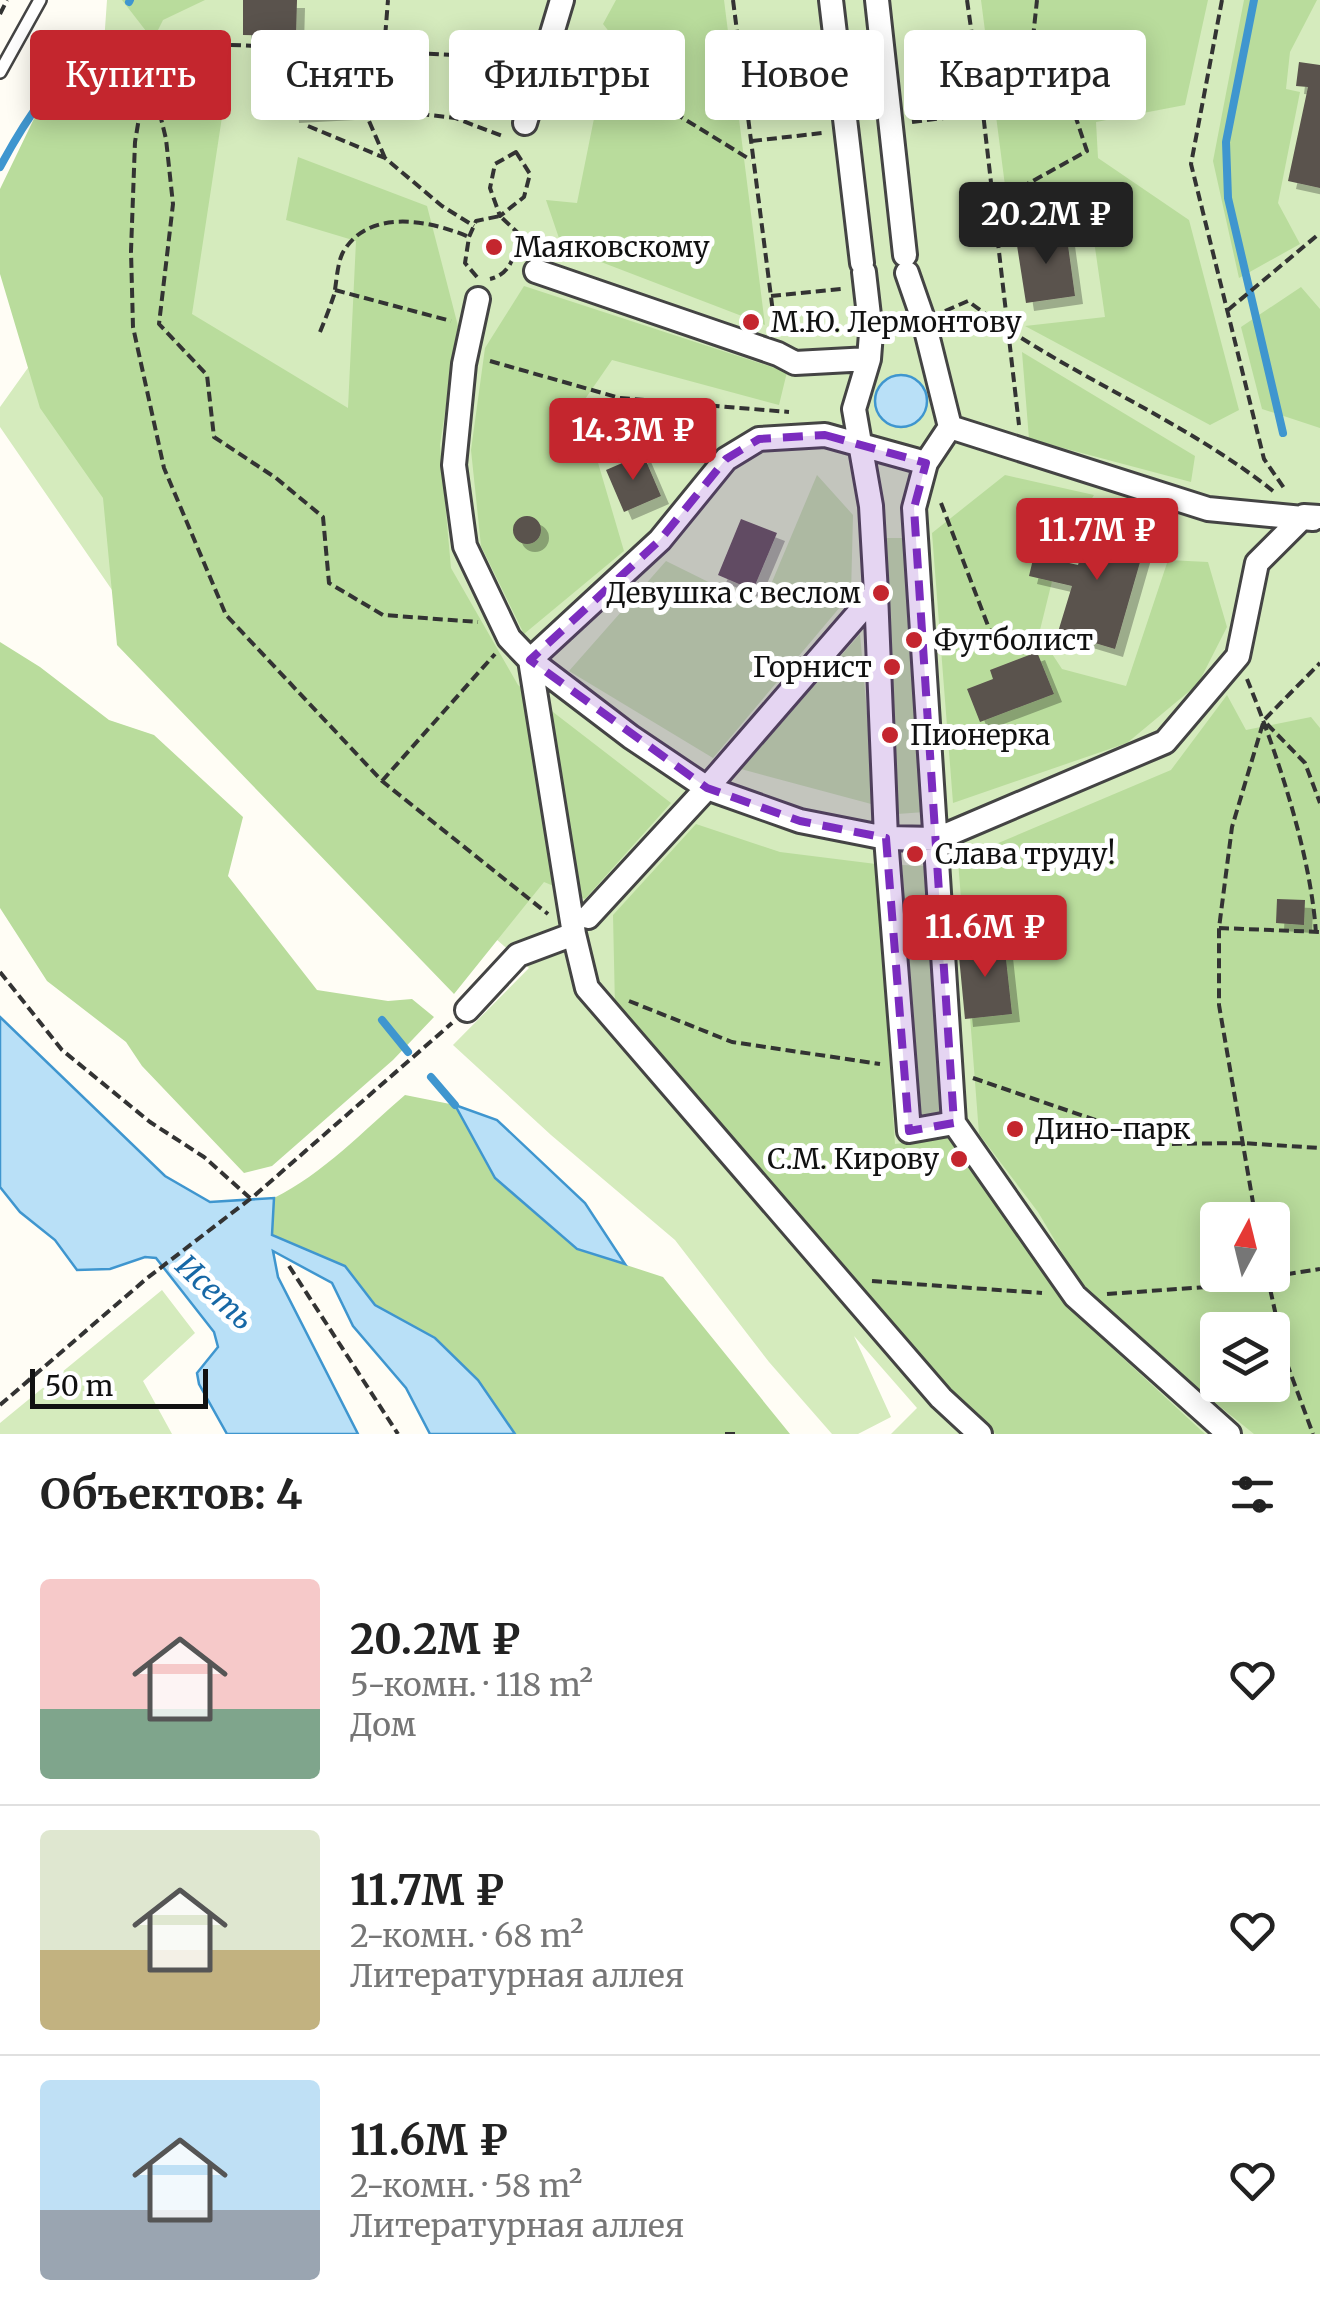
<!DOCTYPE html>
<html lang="ru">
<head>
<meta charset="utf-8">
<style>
	body { margin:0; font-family:Merriweather,serif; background:#f2f2f2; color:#222; height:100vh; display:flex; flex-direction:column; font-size:38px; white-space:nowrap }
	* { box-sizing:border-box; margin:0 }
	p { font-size:32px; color:#767676 }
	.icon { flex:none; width:55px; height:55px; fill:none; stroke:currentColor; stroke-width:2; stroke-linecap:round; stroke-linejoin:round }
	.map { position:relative; height:1434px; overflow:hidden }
	.details { display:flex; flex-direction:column; background:#fff; flex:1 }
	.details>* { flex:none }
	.banner { position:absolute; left:30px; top:30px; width:1260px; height:90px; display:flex; gap:20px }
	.needle { width:65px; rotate:7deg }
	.controls { position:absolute; left:1200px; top:1202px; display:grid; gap:20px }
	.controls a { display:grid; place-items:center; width:90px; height:90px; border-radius:10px; background:#fff; box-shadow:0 5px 25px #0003; font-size:50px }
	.scale { position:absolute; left:30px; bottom:25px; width:178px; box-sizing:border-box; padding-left:10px; border:5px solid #111; border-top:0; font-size:28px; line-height:35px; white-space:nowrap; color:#111; -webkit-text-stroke:8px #fff; paint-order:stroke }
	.price { position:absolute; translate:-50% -85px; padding:0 22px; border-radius:10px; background:#c4262e; color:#fff; font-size:32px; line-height:65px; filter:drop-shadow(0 2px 5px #0008) }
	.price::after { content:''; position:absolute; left:50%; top:60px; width:30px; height:22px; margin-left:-15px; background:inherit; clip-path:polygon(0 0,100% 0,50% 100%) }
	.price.active { background:#222; color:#fff }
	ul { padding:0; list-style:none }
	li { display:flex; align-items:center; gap:30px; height:250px; padding:0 40px }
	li+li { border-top:2px solid #e0e0e0 }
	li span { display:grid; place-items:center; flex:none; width:280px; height:200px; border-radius:10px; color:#555 }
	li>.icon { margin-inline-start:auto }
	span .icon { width:120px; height:120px; fill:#fffc; stroke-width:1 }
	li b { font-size:42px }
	h2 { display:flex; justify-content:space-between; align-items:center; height:120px; padding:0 40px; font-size:42px }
	.pill { padding:0 35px; border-radius:10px; background:#fff; box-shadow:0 5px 25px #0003; font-size:35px; line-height:90px }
	.pill.active { background:#c4262e; color:#fff }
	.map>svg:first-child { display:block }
	.green { fill:#d5ebbd; fill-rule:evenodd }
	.forest { fill:#b9dc9c; fill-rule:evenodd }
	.water { fill:#b9e0f7; stroke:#3f96cf; stroke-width:2.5 }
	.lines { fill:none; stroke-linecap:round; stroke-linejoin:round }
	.stream { stroke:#3f96cf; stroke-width:8 }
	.building { fill:#5a524d; filter:url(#shadow) }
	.lane-casing { stroke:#444; stroke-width:16 }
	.street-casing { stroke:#444; stroke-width:28 }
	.path { stroke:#333; stroke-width:4; stroke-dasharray:10 5; stroke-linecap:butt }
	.lane { stroke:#fff; stroke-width:11 }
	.street { stroke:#fff; stroke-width:22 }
	.marked { fill:#7b2cbf; fill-opacity:0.2; stroke:#7b2cbf; stroke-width:8; stroke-dasharray:20 12; stroke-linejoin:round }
	.poi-dot { fill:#c4262e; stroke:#fff; stroke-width:4 }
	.labels { text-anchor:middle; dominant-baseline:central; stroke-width:10; stroke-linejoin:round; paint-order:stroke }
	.poi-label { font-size:28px; fill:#111; stroke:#fff; text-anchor:start }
	.water-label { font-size:30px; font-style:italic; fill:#1768a6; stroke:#fff }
</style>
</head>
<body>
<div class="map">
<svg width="1320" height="1434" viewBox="0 0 1320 1434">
	<defs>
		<filter id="shadow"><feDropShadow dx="8" dy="8" stdDeviation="0" flood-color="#0004"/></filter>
	</defs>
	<rect width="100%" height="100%" fill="#fffdf5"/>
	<!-- green -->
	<path class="green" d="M107,0H1320V1434H891L917,1408L854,1336L891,1417L858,1434H832L769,1362L675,1240L551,1135L453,1045L529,968L134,622L0,427V407L87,285ZM1218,1220H1272V1275H1218ZM1218,1330H1272V1385H1218Z
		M162,1290L195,1333L143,1381L172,1434H0V1423Z"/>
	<!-- forest -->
	<path class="forest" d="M122,0H205L163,20L153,40Z
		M616,0H724L765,325L562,247L546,200L577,203L611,34L603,24Z
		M981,0H1208L1185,105L1096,122L1098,158L1189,220L1239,410L1210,425L1025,326L1105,317L1087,192L1007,201Z
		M1244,0H1317L1290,52L1286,89L1300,92L1278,203L1300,244L1239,278L1213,161Z
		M59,67L222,117L192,314L348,408L356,241L286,220L298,157L427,206L458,326L440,445L451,568L518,685L671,803L585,899L544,882L454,994L117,645L103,498L40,408L0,274V189Z
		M524,286L787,372L779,405L612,360L581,405L624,551L524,634L481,546L471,450L485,348Z
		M1301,287L1320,309V428L1262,409L1241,327Z
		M1022,352L1195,456L1191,482L1029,439Z
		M817,475L853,515L851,594L713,758L569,671L666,561L761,608Z
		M1005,475L1094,495L1060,549L1039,634L1062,669L1126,686L1168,560L1208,562L1227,627L1198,684L1127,743L953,803L932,533Z
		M881,538H905L925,812L897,814Z
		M860,634L875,805L741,769Z
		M0,642L40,667L109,720L154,735L243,817L228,876L317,990L388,1001L412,999L434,1017L393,1060L272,1166L244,1173L142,1066L126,1042L47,981L0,908Z
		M1227,695L1246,730L1311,717L1320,728V1434H1254L1092,1303L1038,1212L979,1134L958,860L1171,770ZM1218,1220H1272V1275H1218ZM1218,1330H1272V1385H1218Z
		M696,824L780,852L876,864L895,1144L947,1137L1072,1311L1205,1434H996L938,1389L615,1007L613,915Z
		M902,865L925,866L941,1115L918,1119Z
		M405,1095L455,1105L495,1178L577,1249L663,1277L790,1434H515L478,1380L435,1338L375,1305L345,1266L271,1251L274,1198C323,1174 364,1130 405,1095Z"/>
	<!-- water -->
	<path class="water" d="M875 401a26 26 0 1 1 52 0a26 26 0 1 1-52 0Z
		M0,1017L165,1176L210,1202L274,1198L272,1235L345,1266L375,1305L435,1338L478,1380L515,1434H430L406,1388L353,1326L332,1283L273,1251L278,1277L358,1434H227L199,1384L197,1373L218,1347L214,1332L156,1258L145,1257L110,1269L77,1270L55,1240L20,1212L0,1187Z
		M455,1105L497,1120L585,1203L625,1264L577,1249L495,1178Z"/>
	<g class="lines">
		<!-- stream -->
		<path class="stream" d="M1254,0L1226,142L1228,198L1283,433
			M129,2L130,0
			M0,167C28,115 56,75 101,38
			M382,1020L408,1052
			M431,1077L455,1105"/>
	</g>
	<!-- building -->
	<path class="building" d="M243,0H297L296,36L243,35Z
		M1299,62L1320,65V188L1288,181L1308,87L1296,86Z
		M345,70L347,112L291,115L288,73Z
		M1066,231L1075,296L1026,303L1016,239Z
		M643,454L661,496L624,512L606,470Z
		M513 530a14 14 0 1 1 28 0a14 14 0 1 1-28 0Z
		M741,519L777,533L753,590L718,575Z
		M1090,522L1147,538L1115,649L1058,632L1072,586L1029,576L1034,555L1078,565Z
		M1037,652L1054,694L980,722L967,689L993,679L990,670Z
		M1277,899L1305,900L1304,925L1276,923Z
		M1004,941L1012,1014L965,1019L958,946Z"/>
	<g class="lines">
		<!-- lane casing -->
		<g class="lane-casing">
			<path id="lane" d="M0,72L40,0"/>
		</g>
		<!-- street casing -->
		<g class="street-casing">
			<path id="street" d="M831,0L862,263
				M877,0L905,255
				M525,123L562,0
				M536,271L778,354L795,363L869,359
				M907,273L924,322L950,427L926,463L914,508L954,1123
				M478,299L464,364L454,465L465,546L509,638L530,660L631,737L707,788L800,821L886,838L937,839L1165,742L1238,656L1257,563L1304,516L1320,517
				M950,427L1208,509L1313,519
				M926,463L825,435L759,439L726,459L660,540L530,660L574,934L587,988L941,1398L980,1434
				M876,593L886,838L909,1131L954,1123L1075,1296L1229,1434
				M588,917L707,788L876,593L871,506L854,409L869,359L871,333L864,272
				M467,1010L518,955L574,934"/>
		</g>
		<!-- path -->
		<path class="path" d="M733,0L775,328
			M967,0L983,113L1019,425
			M1222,0L1191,164L1264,459L1286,491
			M0,14L7,0
			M231,45L367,50
			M384,50L388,0
			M572,50L751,160
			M148,64L135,142L131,251L133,327L164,468L226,615L382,781L548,914
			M149,69L166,139L173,204L159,324L207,375L214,437L276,478L323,517L329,583L383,615L478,622
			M368,108L367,50L520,59
			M1025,113L1037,0
			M912,122L983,113L1074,112L1087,151L993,203
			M308,126L385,158L442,206L474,226
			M752,141L822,133
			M516,152L530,174L524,197L500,216L490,188L495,164Z
			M385,158L369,121L368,108L455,118L505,137
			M477,277L465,263L469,237L476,221L500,216L519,234C515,253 512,274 490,279
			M335,290L451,321
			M771,296L841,289
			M1228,310L1320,233
			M945,311L968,301C1063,374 1179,416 1273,491
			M320,332C325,320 330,307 334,295C337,281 337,260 345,249C372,208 432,221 469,237
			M490,361L620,398L789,412
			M941,503L1000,657
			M1247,679C1277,753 1311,854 1316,934
			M1267,724L1305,763L1320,803
			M382,781L495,654
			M1219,928L1320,932
			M0,972L62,1050L150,1122L204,1157L250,1198
			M629,1001L732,1042L880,1064
			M973,1078L1165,1144L1242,1143L1320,1148
			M1256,1220L1219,1005V928L1232,827L1264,720L1320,663
			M289,1266L398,1434
			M1267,1275L1286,1361L1313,1434
			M872,1281L1042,1293
			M1107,1294L1206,1287L1320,1269
			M0,1405L146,1279L254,1196L452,1023
			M725,1434H739"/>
		<!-- lane -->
		<use href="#lane" class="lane"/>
		<!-- street -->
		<use href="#street" class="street"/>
	</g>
	<!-- marked area -->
	<path class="marked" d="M825,435L926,463L914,508L954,1123L909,1131L886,838L800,821L707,788L530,660L660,540L726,459L759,439Z"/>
	<!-- markers -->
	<g class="poi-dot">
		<circle cx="494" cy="247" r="10"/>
		<circle cx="751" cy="322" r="10"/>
		<circle cx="881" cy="593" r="10"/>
		<circle cx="914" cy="640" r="10"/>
		<circle cx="892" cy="667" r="10"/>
		<circle cx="890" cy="735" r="10"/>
		<circle cx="915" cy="854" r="10"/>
		<circle cx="1015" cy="1129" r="10"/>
		<circle cx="959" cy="1159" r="10"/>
	</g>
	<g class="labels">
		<!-- poi labels -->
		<g class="poi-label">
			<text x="514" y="247">Маяковскому</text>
			<text x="771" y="322">М.Ю. Лермонтову</text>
			<text x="861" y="593" text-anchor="end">Девушка с веслом</text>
			<text x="934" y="640">Футболист</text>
			<text x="872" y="667" text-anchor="end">Горнист</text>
			<text x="910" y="735">Пионерка</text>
			<text x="935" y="854">Слава труду!</text>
			<text x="1035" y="1129">Дино-парк</text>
			<text x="939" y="1159" text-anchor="end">С.М. Кирову</text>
		</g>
		<!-- water labels -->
		<g class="water-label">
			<text transform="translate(215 1292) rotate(43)">Исеть</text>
		</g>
	</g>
</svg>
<div class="controls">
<a><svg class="needle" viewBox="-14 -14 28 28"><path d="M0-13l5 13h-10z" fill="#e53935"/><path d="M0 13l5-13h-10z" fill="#767676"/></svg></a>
<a><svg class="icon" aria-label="layers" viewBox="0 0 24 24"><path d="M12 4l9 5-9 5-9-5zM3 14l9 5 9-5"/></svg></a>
</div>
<div class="scale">50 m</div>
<b class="price active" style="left:1046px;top:267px">20.2M ₽</b>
<b class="price" style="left:633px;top:483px">14.3M ₽</b>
<b class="price" style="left:1097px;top:583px">11.7M ₽</b>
<b class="price" style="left:985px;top:980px">11.6M ₽</b>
<div class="banner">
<a class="pill active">Купить</a>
<a class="pill">Снять</a>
<a class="pill">Фильтры</a>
<a class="pill">Новое</a>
<a class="pill">Квартира</a>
</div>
</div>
<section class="details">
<h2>Объектов: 4<svg class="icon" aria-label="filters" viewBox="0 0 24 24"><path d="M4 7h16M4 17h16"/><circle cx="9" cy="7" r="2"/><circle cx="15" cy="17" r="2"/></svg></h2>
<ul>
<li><span style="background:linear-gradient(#f6c9c9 65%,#7fa58c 0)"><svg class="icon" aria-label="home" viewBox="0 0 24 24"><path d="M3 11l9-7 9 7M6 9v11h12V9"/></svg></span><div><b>20.2M ₽</b><p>5-комн. · 118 m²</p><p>Дом</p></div><svg class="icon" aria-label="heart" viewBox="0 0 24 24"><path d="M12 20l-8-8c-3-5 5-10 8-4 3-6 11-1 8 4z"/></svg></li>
<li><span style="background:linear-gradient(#dfe7d0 60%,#c2b280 0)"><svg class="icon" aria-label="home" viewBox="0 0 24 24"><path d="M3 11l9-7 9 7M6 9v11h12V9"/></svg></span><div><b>11.7M ₽</b><p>2-комн. · 68 m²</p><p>Литературная аллея</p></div><svg class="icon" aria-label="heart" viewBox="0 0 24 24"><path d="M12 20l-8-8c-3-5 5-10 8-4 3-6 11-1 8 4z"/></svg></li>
<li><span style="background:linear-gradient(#bfe0f5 65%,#9aa5b1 0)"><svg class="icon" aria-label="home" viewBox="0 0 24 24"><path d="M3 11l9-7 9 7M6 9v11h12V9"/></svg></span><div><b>11.6M ₽</b><p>2-комн. · 58 m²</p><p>Литературная аллея</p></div><svg class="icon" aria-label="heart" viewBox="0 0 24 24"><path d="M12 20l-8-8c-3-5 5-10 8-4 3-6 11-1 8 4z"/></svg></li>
</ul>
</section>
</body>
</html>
